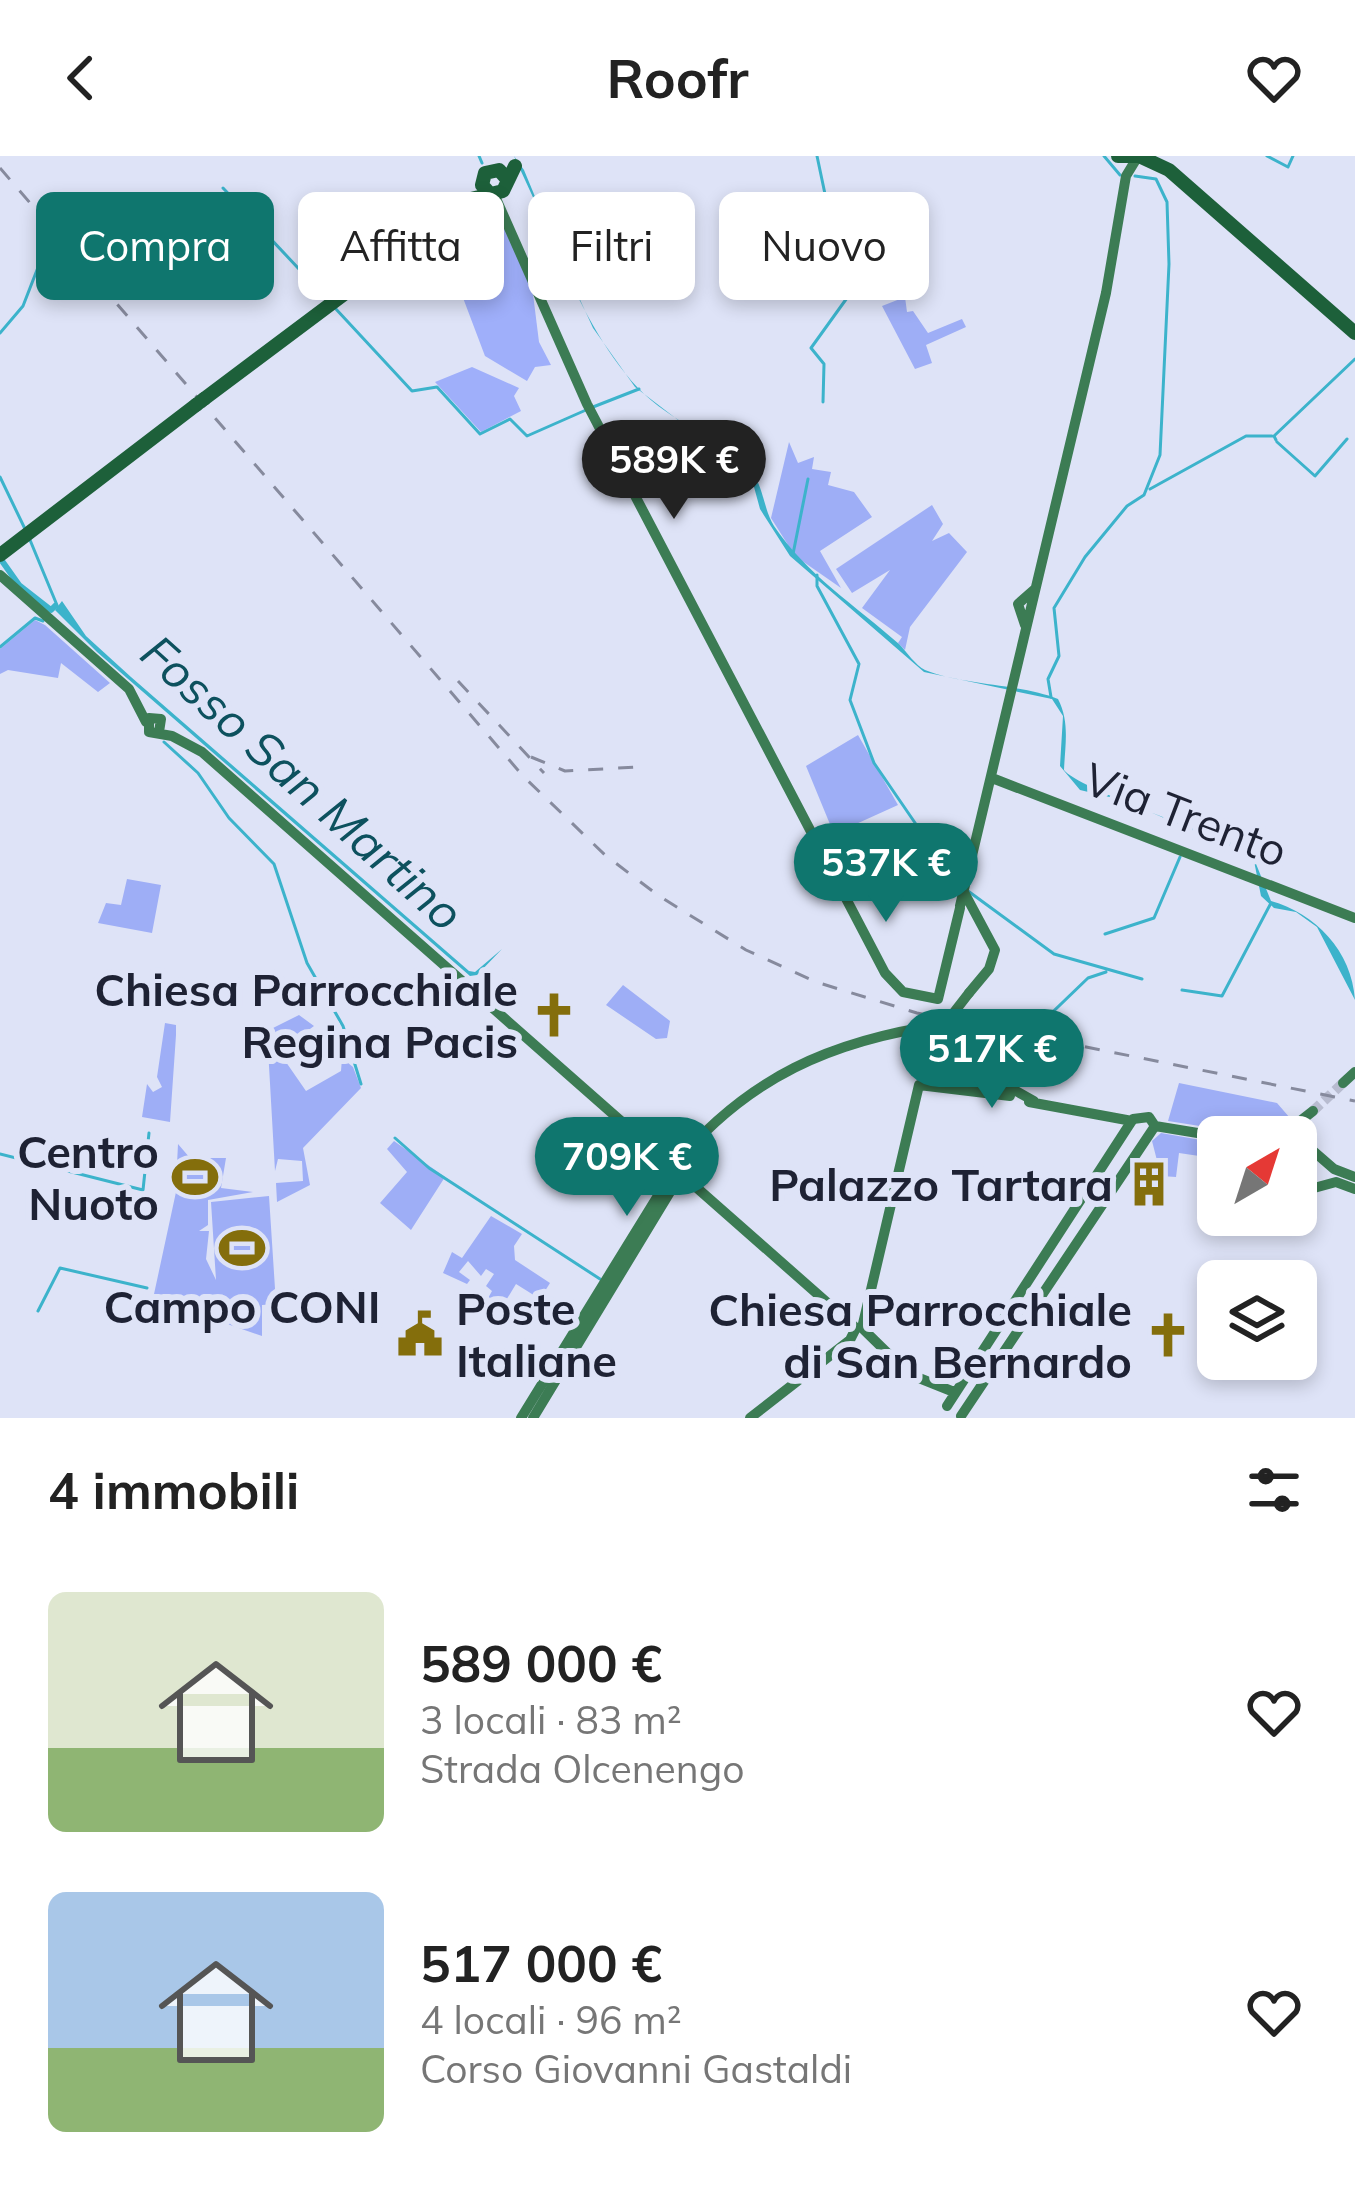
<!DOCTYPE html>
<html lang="it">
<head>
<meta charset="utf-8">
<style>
	body { margin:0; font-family:Mulish,sans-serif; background:#f6f6f6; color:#222; height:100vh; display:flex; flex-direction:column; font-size:45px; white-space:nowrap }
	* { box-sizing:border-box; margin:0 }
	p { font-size:39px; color:#767676 }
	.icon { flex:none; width:66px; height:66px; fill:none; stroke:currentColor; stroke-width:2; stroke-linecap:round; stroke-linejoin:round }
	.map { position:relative; height:1262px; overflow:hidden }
	.drawer { display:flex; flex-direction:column; background:#fff; flex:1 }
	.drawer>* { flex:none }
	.top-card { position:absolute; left:36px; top:36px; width:1284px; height:108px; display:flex; gap:24px }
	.needle { width:78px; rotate:39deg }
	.buttons { position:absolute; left:1197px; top:960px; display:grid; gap:24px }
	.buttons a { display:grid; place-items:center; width:120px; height:120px; border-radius:18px; background:#fff; box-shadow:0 6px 18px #0003; font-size:60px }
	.price { position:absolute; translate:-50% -102px; padding:0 27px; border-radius:42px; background:#0f766e; color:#fff; font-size:39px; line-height:78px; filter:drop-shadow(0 3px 6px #0008) }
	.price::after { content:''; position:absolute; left:50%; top:72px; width:36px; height:27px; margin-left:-18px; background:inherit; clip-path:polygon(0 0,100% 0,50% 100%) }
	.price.active { background:#222; color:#fff }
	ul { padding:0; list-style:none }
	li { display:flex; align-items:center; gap:36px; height:300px; padding:0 48px }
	li span { display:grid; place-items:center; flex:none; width:336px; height:240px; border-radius:18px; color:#555 }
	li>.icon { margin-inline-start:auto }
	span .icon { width:144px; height:144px; fill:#fffc; stroke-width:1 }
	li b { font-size:51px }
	h2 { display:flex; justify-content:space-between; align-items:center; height:144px; padding:0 48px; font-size:51px }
	.pill { padding:0 42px; border-radius:18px; background:#fff; box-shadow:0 6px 18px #0003; font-size:42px; line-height:108px }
	.pill.active { background:#0f766e; color:#fff }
	header { display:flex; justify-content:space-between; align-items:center; height:156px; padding:0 48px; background:#fff; font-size:54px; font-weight:700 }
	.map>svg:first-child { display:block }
	.green { fill:#9eaef6 }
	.forest { fill:#9faffa }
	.water { fill:#3cb3cb }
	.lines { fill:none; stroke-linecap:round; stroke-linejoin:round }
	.stream { stroke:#3cb3cb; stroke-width:3 }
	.canal { stroke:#3cb3cb; stroke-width:6 }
	.secondary-tunnel { stroke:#b8bcd0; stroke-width:10; stroke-dasharray:10 5; stroke-linecap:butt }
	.secondary { stroke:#3c7c54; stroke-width:10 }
	.primary { stroke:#1d603a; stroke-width:14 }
	.rail { stroke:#868a9d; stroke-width:3; stroke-dasharray:15 15; stroke-linecap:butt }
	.secondary-bridge { stroke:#3c7c54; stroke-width:10 }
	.primary-bridge { stroke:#1d603a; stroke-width:14 }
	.labels { text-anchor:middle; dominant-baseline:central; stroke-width:12; stroke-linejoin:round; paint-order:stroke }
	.street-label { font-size:45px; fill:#1e2234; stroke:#dee3f7 }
	.poi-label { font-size:45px; font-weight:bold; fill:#1e2234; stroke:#dee3f7; text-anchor:end }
	.water-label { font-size:48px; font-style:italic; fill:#0d515e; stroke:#dee3f7 }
</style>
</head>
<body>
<header><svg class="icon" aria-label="back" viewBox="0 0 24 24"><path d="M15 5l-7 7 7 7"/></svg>Roofr<svg class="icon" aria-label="heart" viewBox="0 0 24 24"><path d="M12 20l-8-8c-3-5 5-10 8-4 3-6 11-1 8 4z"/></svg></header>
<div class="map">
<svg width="1355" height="1262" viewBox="0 0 1355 1262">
	<rect width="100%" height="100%" fill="#dee3f7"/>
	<!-- green -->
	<path class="green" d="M905,141L907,156L913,155L928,177L962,163L966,171L926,189L932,207L915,213L882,150Z
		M789,286L798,307L814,301L812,313L831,316L828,329L854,336L872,361L820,395L841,432L795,400L771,362Z
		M932,349L943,368L932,385L949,377L967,396L910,471L905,494L898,487L902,481L862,452L890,414L852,437L836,413Z
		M35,464L45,469L110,527L98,536L61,507L58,522L8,514L0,518V493Z
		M858,579L898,649L834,678L806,610Z
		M127,723L161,729L152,777L98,767L106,747L121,749Z
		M623,829L670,865L667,882L656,883L606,849Z
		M299,859L314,870L279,896L306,935L341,915L342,902L353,911L361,932L303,992L310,1029L277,1046L276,1027L303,1025L302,1005L278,1003L275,1015L267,875Z
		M165,867L176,869V879L170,966L142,961L147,928L153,936L162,931L157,921Z
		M1179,927L1277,947L1290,962L1270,981L1168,965Z
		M1161,977L1218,987V1045L1209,1049L1203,1044L1214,1036L1205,1030L1206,1001L1179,997L1176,1021L1161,1020L1152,985Z
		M394,985L445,1021L411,1074L380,1047L407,1016L387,993Z
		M178,988L190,1002H226L221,1032L253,1036L208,1044V1069L199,1075H209L206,1103L216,1124L211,1046L269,1040L276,1148L262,1149V1180L190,1155L151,1152L176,1036L188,1035L176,1029Z
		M491,1060L522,1078L514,1090L515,1104L550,1127L540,1143L516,1128L502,1151L487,1144L492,1135L486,1130L494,1118L486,1113L481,1120L468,1105L459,1116L470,1124L467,1128L443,1117L452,1096L462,1102Z"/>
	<!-- forest -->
	<path class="forest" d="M498,55L533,138L539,186L551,209L535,211L527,225L485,200L440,81Z
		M472,211L519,232L514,240L521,255L481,276L435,226Z"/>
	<!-- water -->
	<path class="water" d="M514,0L524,14C555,87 583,173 638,232C671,267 723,283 754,320C763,331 764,354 774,370C806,418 856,450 899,488C906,495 916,510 925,514C961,529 1022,528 1058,543C1070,566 1065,589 1064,614C1077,632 1217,681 1250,693L1271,745C1315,757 1352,795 1355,844L1317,771L1296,756L1274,752L1261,740L1253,700L1122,644L1080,634L1060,610L1063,560L1052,543L924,516L790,400L760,353L751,320L635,231L593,172Z
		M62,445L86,480L131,521L469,815L475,816L502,793L477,819L470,820L97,496L55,454Z"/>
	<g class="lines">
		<!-- stream -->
		<path class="stream" d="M479,0L482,7
			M817,0L829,57L852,55L860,74L843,111L852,135L811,192L824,208L823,246
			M1104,0L1120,19
			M1267,0L1288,11L1293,0
			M223,32L329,145
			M335,152L412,235L437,231L480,278L510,263L527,280L586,254
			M0,177L23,150L51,78
			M593,251L639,233
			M1276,284L1274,280L1355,203
			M1277,286L1315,320L1347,283
			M0,321L26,375
			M1150,333L1246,280H1272
			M30,384L59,454
			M793,398L808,323
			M817,419V430L859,508L850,544L874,607L959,731
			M0,491L35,462L43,465
			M1051,541L1048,523L1059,500L1054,452L1085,401L1127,350L1144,339L1160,299L1169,108L1167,46L1156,23L1135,20
			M164,586L198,617L229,662L274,708L307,807L343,870L361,928
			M968,735L1054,798L1142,823
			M1105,778L1154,762L1180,701
			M1182,834L1222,840L1271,747
			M1034,874L1088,822L1106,816
			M1006,906L1008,904
			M395,982L429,1012L600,1123
			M0,998L143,1034L149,977
			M38,1155L60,1112L147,1132"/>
		<!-- canal -->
		<path class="canal" d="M2,405L19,429L51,454L55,450"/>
		<!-- secondary-tunnel -->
		<path class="secondary-tunnel" d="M1313,955L1343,927"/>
		<!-- secondary -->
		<path class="secondary" d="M494,38L587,248L885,817L903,836L938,843L960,752
			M0,419L129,533L146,566
			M1025,469L1018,448L1035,433
			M159,576L161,563L149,562V576L172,580L202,596L856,1172
			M992,622L1355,762
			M965,738L995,794L989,813L969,837
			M960,750L1106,137L1126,20L1137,2
			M945,868L935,893L946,915L1009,931L1034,945
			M1343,927L1355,916
			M1029,946L1132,965
			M1155,970L1222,981
			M1289,974L1334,1013L1355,1021
			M1280,981L1313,955
			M673,1011C747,921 832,884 945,868
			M1296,1016L1314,1032L1336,1026L1355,1033
			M862,1172L919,929L1010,940
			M862,1172L909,1218L954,1236
			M947,1250L1133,963L1149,961L1155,970
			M961,1260L1155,970
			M521,1262L675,1012
			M533,1262L681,1018
			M750,1262L850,1184L856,1172"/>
		<!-- primary -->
		<path class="primary" d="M1118,0H1142
			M1141,1L1169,14L1355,177
			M490,38L482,29L485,17L499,14L507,23
			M204,243L471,43L503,35L515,10
			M0,399L196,249"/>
		<!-- rail -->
		<path class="rail" d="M0,12L523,620L605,699L659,740L746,794L816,826L917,857L1355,945
			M458,525L544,617
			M531,601L565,615L637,611"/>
		<!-- secondary-bridge -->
		<path class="secondary-bridge" d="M945,868L969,837"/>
		<!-- primary-bridge -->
		<path class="primary-bridge" d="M196,249L204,243"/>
	</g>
	<!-- icons -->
	<defs>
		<g id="church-bare" transform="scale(3.6)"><path d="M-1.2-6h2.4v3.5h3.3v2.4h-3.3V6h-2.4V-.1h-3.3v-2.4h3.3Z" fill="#846e0c" stroke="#dee3f7" stroke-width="2.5" paint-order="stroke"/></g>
		<g id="stadium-bare" transform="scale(3.6)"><path d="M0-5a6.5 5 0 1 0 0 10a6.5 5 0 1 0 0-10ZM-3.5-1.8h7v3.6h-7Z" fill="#846e0c" stroke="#dee3f7" stroke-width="2.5" paint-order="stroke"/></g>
		<g id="building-bare" transform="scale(3.6)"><path d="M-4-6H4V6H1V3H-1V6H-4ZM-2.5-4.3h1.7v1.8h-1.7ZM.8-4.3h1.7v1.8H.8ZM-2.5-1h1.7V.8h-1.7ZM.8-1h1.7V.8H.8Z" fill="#846e0c" stroke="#dee3f7" stroke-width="2.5" paint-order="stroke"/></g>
		<g id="civic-bare" transform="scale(3.6)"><path d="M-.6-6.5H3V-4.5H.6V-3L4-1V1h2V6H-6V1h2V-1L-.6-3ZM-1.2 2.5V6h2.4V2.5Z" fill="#846e0c" stroke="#dee3f7" stroke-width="2.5" paint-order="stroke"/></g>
	</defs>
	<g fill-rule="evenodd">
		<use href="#church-bare" x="554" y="859"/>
		<use href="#stadium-bare" x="195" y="1021"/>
		<use href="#building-bare" x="1149" y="1028"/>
		<use href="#stadium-bare" x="242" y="1092"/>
		<use href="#civic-bare" x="420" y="1178"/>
		<use href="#church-bare" x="1168" y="1179"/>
	</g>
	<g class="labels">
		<!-- street labels -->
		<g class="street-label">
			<text transform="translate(1186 658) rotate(21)">Via Trento</text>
		</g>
		<!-- poi labels -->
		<g class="poi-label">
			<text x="518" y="833">Chiesa Parrocchiale<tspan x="518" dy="52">Regina Pacis</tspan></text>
			<text x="159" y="995">Centro<tspan x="159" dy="52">Nuoto</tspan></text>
			<text x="1113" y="1028">Palazzo Tartara</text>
			<text x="242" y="1150" text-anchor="middle">Campo CONI</text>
			<text x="456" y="1152" text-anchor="start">Poste<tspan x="456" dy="52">Italiane</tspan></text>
			<text x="1132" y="1153">Chiesa Parrocchiale<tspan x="1132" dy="52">di San Bernardo</tspan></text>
		</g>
		<!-- water labels -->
		<g class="water-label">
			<text transform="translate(303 626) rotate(42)">Fosso San Martino</text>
		</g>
	</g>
</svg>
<div class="buttons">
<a><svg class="needle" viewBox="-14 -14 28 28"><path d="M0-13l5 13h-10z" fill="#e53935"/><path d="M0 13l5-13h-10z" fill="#767676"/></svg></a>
<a><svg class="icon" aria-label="layers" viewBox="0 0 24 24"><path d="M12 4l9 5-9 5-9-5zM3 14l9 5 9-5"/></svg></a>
</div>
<b class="price active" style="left:674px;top:366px">589K €</b>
<b class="price" style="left:886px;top:769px">537K €</b>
<b class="price" style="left:992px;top:955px">517K €</b>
<b class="price" style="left:627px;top:1063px">709K €</b>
<div class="top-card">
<a class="pill active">Compra</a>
<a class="pill">Affitta</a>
<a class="pill">Filtri</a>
<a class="pill">Nuovo</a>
</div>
</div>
<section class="drawer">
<h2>4 immobili<svg class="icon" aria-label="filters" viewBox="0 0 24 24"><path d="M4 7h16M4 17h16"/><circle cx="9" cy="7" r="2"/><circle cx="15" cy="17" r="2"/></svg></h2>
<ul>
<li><span style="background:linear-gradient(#dfe7d0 65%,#8fb573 0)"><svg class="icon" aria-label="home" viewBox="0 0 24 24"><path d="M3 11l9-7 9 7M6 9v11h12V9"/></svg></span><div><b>589 000 €</b><p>3 locali · 83 m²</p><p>Strada Olcenengo</p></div><svg class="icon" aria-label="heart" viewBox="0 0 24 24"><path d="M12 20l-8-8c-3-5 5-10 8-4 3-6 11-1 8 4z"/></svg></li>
<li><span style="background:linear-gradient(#a9c7e8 65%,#8fb573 0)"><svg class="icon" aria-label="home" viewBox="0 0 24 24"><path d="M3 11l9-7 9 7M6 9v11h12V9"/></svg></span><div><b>517 000 €</b><p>4 locali · 96 m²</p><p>Corso Giovanni Gastaldi</p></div><svg class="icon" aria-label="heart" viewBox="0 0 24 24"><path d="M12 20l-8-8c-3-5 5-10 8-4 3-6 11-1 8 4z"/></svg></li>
</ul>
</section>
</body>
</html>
